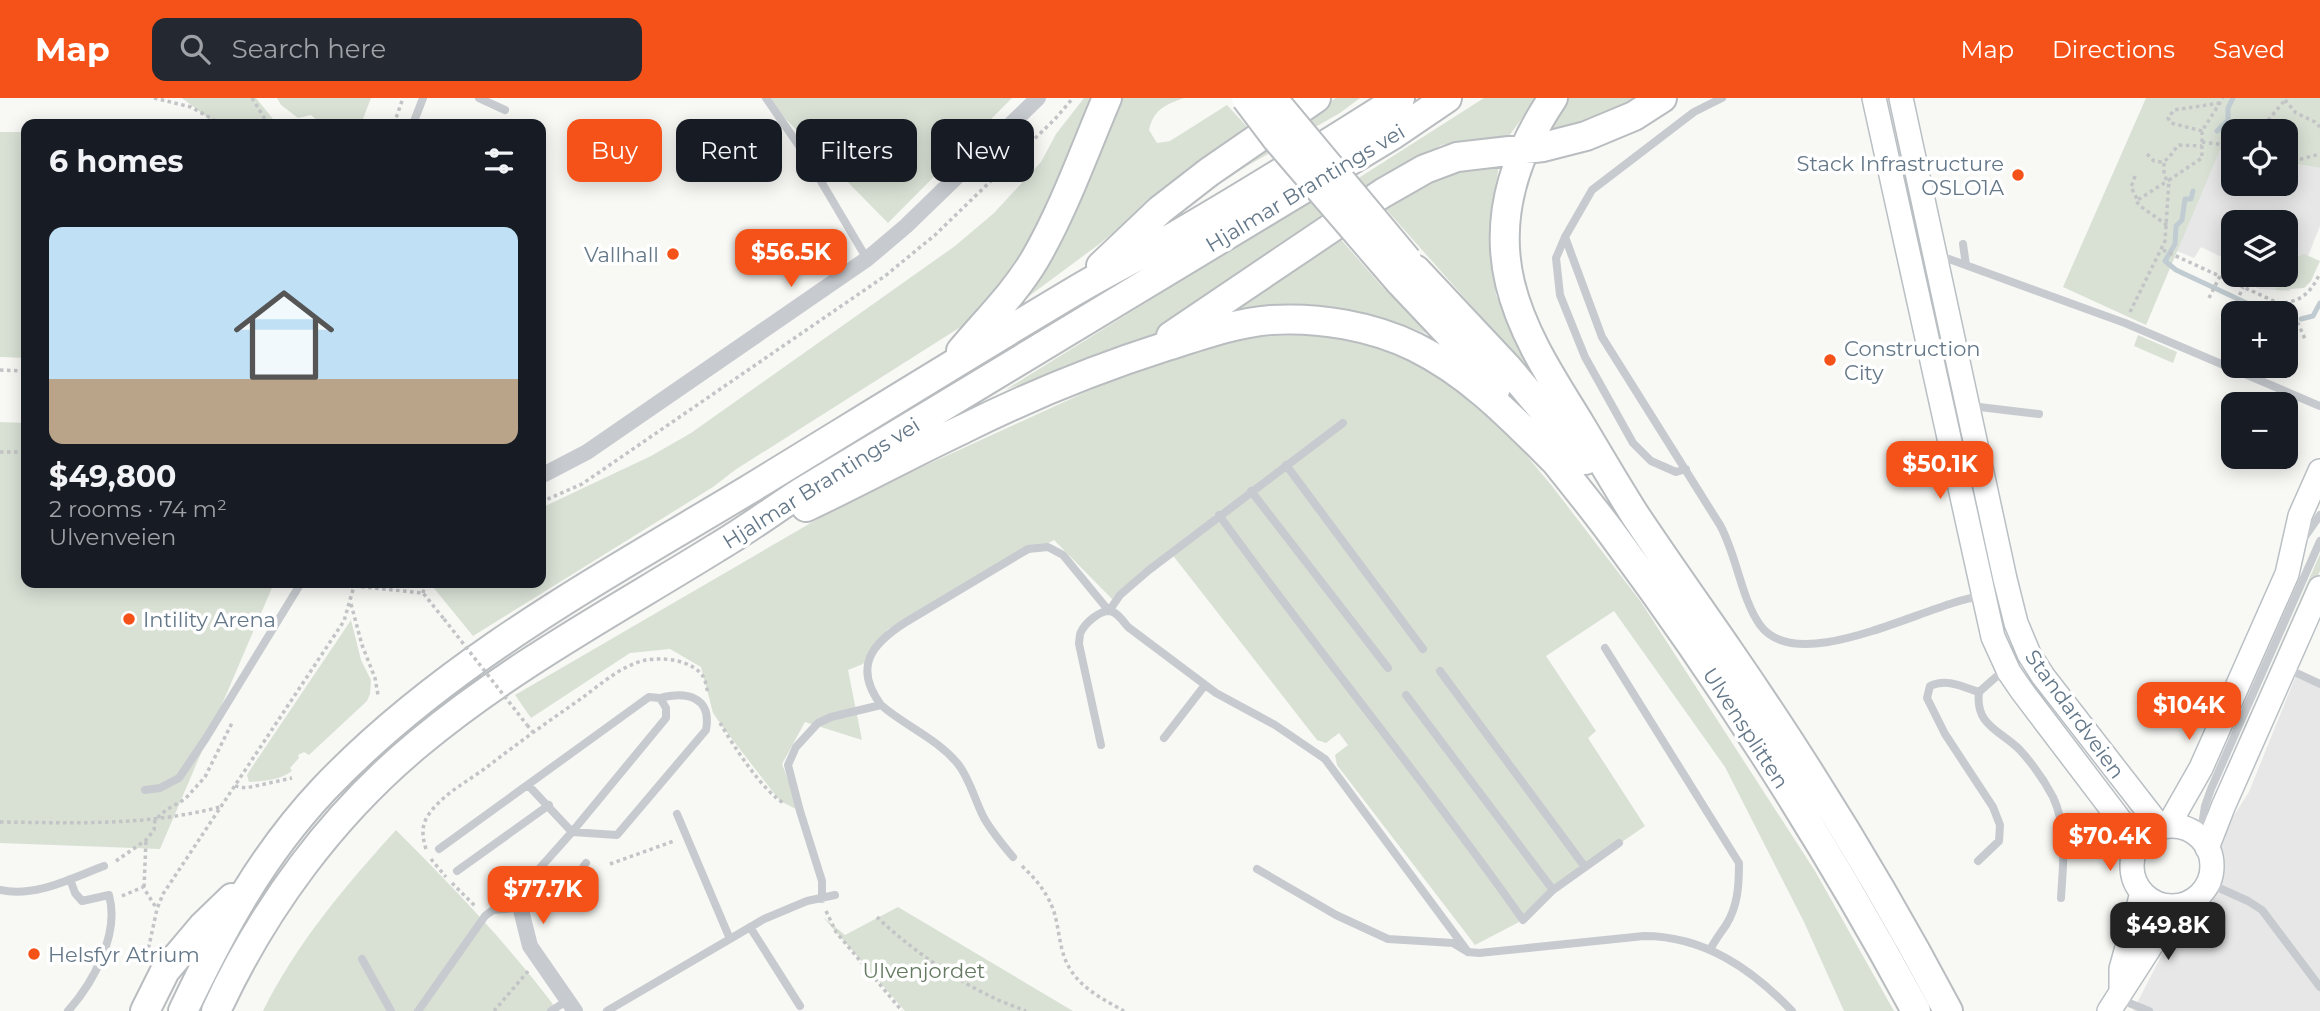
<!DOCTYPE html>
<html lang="en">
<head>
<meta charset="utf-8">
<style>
	body { margin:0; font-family:Montserrat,sans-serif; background:#242831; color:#f1f3f6; height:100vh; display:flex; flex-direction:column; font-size:26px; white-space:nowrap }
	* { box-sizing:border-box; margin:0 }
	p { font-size:23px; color:#9ea1a6 }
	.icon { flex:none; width:38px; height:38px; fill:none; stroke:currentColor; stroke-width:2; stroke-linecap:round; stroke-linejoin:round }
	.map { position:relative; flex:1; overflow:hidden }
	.side { position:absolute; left:21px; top:21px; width:525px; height:469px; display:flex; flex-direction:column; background:#171b24; border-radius:14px; box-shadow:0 4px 18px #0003 }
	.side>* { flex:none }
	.top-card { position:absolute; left:567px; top:21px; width:665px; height:63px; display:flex; gap:14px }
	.fabs { position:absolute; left:2221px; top:21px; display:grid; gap:14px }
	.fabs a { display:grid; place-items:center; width:77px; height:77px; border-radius:14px; background:#171b24; box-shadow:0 4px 18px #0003; font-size:35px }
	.price { position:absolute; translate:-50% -60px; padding:0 16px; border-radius:14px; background:#f45219; color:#fff; font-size:23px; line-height:46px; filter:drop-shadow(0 2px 4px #0008) }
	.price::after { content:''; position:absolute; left:50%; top:42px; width:21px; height:16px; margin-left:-10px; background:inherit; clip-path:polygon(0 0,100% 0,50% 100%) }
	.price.current { background:#222; color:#fff }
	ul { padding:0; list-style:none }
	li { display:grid; align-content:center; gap:14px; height:371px; padding:0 28px }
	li+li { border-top:2px solid #363941 }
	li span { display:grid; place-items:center; height:217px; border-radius:14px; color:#555 }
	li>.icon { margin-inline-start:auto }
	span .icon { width:126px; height:126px; fill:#fffc; stroke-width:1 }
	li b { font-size:30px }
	h2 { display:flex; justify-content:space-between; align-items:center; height:84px; padding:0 28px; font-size:30px }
	.chip { padding:0 24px; border-radius:14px; background:#171b24; box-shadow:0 4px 18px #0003; font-size:24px; line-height:63px }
	.chip.current { background:#f45219; color:#fff }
	header { display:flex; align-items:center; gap:42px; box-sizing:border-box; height:98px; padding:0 35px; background:#f45219; color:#fff }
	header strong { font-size:33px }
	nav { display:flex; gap:38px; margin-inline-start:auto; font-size:24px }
	.search { width:490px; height:63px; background:#242831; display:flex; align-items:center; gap:18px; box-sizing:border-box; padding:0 24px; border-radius:14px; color:#9ea1a6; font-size:26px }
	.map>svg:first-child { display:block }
	.built { fill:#e6e7e6 }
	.green { fill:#d9e1d5 }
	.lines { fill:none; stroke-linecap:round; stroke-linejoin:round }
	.stream { stroke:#c0ccd1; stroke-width:5 }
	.secondary-casing { stroke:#b9bfc3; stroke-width:26 }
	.highway-casing { stroke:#b9bdc0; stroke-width:32 }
	.path { stroke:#c2c4c6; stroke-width:3.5; stroke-dasharray:3.5 3.5; stroke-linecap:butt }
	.lane { stroke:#c7cbcf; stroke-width:8 }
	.street { stroke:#c7cbcf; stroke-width:16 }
	.secondary { stroke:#fff; stroke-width:23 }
	.highway { stroke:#fff; stroke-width:28 }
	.highway-bridge-casing { stroke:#b9bdc0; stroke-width:32; stroke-linecap:butt }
	.path-bridge { stroke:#c2c4c6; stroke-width:3.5; stroke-dasharray:3.5 3.5; stroke-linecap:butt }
	.highway-bridge { stroke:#fff; stroke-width:28 }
	.poi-dot { fill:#f45219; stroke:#fff; stroke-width:2.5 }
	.labels { text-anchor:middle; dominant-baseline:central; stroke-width:7; stroke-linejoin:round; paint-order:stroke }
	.poi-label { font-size:21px; fill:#647889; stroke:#fff; text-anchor:start }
	.street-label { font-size:21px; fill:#647889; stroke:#fff }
	.park-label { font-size:21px; fill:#647a60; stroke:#fff }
</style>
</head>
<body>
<header>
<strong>Map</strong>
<div class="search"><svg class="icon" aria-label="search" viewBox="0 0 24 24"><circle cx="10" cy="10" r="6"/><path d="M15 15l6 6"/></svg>Search here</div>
<nav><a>Map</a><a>Directions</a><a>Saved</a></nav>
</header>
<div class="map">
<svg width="2320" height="913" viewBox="0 0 2320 913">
	<rect width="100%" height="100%" fill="#f8f8f5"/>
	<!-- built -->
	<path class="built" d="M2220,52L2233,54V86H2286V64L2320,70V128L2308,158L2311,166L2289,193L2259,191L2237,177H2286V124H2233V174L2228,169L2230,163L2201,149L2194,160L2175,152Z
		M2297,575L2320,586V913H2133L2231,722L2249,694Z"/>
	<!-- green -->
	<path class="green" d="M182,0H256L277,26H216Z
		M277,0H371L361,26H321L311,17L298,20L281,7Z
		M765,0H1012L888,125Z
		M1084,0H1099L1033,149L970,223L735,372L713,389L473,538L433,489L434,485H541V410L651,358L691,335L955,148L994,115L1041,64L1056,36Z
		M1114,0H1184C1165,7 1154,11 1149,32L1157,45L1170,43L1227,7L1251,33L1165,93L1098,147L1013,210Z
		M1336,0H1360L1340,15L1247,68L1182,110L1245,58Z
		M1484,0H1537L1506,42L1476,41L1441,47L1367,92L1357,81Z
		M1566,0H1648L1552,39L1544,31Z
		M2146,0H2320V70L2286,64V33H2233V54L2220,52L2146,227L2063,189Z
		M0,34H26V260L0,259Z
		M1499,65L1492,117L1496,197L1531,275L1384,109L1437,78L1470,66Z
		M1310,103L1325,120L1159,235L1005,292Z
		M1337,137L1386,193L1395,188L1448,244C1401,225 1353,207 1301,208C1274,208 1247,214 1220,217Z
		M2304,156L2320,163L2311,183L2304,190L2276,192L2278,186L2276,177H2286V161L2291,162Z
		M1350,235L1441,274L1517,346L1552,388L1641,504L1815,773L1894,913H1844L1804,824L1725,669L1614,513L1546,558L1596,633L1588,640L1645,728L1553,792L1523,822L1475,847L1337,667L1335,657L1348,647L1339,635L1326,645L1317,642L1171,455L1112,501L1054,442L888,531L863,566L848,572L862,642L805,624L782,666L800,713L780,703L722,628L713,615L701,569L670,551L630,555L531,620L515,597L852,401L1125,276L1230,240Z
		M2138,237L2177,254L2173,265L2134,248Z
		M0,324L26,325V485H274L160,751L0,745Z
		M2320,456V473L2231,675L2225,673Z
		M351,522L361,562L371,582L370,596L367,603L309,657L304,654L298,657L299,660L290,670L292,673C280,682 264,683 249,684L247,677L250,672Z
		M396,732C454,790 509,847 558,913H263C296,846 346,787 396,732Z
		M898,809L1073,913H905L823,819L845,837Z"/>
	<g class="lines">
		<!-- stream -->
		<path class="stream" d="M2217,33L2228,22V10L2233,0
			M2193,93L2191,101H2185L2182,122L2176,128L2175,146L2165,163L2176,172L2268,215
			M2301,221L2313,218L2320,205
			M2286,224L2289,226"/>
		<!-- secondary casing -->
		<g class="secondary-casing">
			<path id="secondary" d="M1874,0L1993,539L2009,574L2022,593L2120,722L2137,748
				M1901,0L2005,481L2016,525L2029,556L2043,578L2161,730
				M2168,728L2201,670L2287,476L2300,418L2320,373
				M2132 768a40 40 0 1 1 80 0a40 40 0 1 1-80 0Z
				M2207,750L2223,709L2320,490
				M2121,892V871L2142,795
				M2109,913L2165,826L2180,808"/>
		</g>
		<!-- highway casing -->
		<g class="highway-casing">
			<path id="highway" d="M1553,0C1516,55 1494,118 1510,185C1522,236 1553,282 1580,326C1598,356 1616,387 1635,417C1665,462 1697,507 1728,552C1808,668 1882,788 1948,913
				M1101,168L1160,112L1209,74L1316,0
				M1416,172L1507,269L1585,362
				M1399,183L1467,255L1496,290
				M1171,238L1383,95L1425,71L1457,59L1543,49L1586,38L1634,18L1662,0
				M961,253C986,223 1015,195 1035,161C1064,111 1084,54 1107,0
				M1544,349C1567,378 1591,407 1613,437C1725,588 1827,748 1916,913
				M806,409C859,384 910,356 963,331C1027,299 1095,271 1164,249C1199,238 1234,225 1271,222C1319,219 1372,228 1415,249C1470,276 1512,320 1554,362
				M145,913L165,873L203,828L232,800
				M183,913C222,831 261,758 324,691C444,565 600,481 748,392C856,326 964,259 1073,194C1106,174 1141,157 1175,138C1251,94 1326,47 1400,0
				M216,913C263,811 332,717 419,645C510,569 616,512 716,450C745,433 772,413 800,395L1394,36L1447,0"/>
		</g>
		<!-- path -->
		<path class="path" d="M154,0L191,9L221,26
			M252,0L268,26
			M2285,2L2296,15L2315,24L2320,29
			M394,26L403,0
			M2202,33L2171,25L2168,20L2174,12L2220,5
			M2259,33L2285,2
			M2202,44L2233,48
			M2147,56L2154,63C2169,67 2170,55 2179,47L2202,48
			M2286,59L2301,61L2320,56
			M2164,65V76L2167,83
			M2135,78L2131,89L2137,101
			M2167,127L2140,108L2136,103L2169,82
			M2163,152L2278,205C2300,205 2311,195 2320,175
			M2209,200L2220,178
			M2289,205L2305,241
			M2234,210L2243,189
			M2130,214L2165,143L2169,82L2202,60V33L2223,0
			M2291,235L2297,222
			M0,272L26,273
			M0,354H26
			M541,404L582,386L885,178L935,137L1055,21L1073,0
			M348,485L354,488L423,495L444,521
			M423,495L425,485
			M351,506L362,547L375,580L378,597
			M720,625C733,647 763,694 785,706
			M527,627L533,634
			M235,688L246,690L292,680
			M0,724C76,725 146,728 220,709
			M426,751C422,738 421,727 429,716C443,696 468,683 487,669C518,645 550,622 582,600C601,586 622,567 646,562C664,559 694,562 704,580C706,585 707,591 708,596
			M431,761L446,779
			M116,763L146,742L154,732L155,722L166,712L185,701L205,679L233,623
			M610,766L674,743
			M1022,768C1037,782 1049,797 1055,817C1060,837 1060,857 1072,874C1084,892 1106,903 1124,913
			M452,785L476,809
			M144,789L146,742
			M122,798L143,789L157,811
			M826,813L836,834L902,913
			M877,819C907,848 952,880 990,898C1001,904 1014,908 1026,913
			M147,857L157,811L163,796L344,523L354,488L358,485
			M494,913L529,872"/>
		<!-- lane -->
		<path class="lane" d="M479,0L505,12
			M766,0L806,58L867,161
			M413,26L423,0
			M1565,139L1602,239L1720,427C1737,458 1741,500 1760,527C1799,581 1929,504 1982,498
			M1963,146L1966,167
			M1938,160L1949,161L2125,225L2320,308
			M1971,308L2039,316
			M1286,367L1423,551
			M1686,371L1676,374L1651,363L1633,345L1585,259L1560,197L1556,160L1565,139L1592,92L1694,14L1722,0
			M1251,393L1388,570
			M1219,417C1318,554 1426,684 1523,822L1553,792L1619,745
			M2304,440L2320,417
			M1605,550L1739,765C1739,787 1738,808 1726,827C1720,836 1715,842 1710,852
			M2288,571L2320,586
			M1440,573L1585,769
			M2006,575L1996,579L1979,594C1975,627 1999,632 2019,651C2032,665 2044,682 2053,699C2068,731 2063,766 2061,800
			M1406,597L1553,792
			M881,607C853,569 871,546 906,524L1028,451L1048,449L1063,457L1109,513L1120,497L1149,472L1343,325
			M1164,640L1205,587
			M1101,647L1079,546C1079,545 1080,534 1081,534C1085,525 1100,512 1110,513C1117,514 1123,523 1128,529L1216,595L1275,627L1325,661L1468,854
			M528,687L572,734L617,737L706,632C712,599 687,593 660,600
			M145,692L160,690L179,680L206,640L301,485
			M677,716L730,841
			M2200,740L2205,708L2211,691L2320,443
			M439,751L649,599L660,600L666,610V620L572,734L539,771L520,808
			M1978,763L1999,743L2000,727L1993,709L1945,636L1927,600L1930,588C1947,580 1963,589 1979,594
			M1257,771L1336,817L1388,841L1453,845L1468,854L1479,855L1644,838C1704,838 1752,871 1792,913
			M457,773L549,707
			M2208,785L2248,803L2262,812L2320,889
			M0,792C35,800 72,780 104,768
			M822,801V783L800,713L788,667L796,649L818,625L831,619L881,607C905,628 938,641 958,666C970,681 975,703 984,720C992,734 1002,746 1013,759
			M750,829L800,908
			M362,861L391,913
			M2119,901L2149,913
			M68,913C93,885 120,836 109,797L82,803L75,795L70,781
			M418,913L485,818L493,812L556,807L586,765
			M551,913L568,902
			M607,913L764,821L807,803L835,797"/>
		<!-- street -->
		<path class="street" d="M541,378L587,354L867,161L906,128L1038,0
			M520,808L530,848L575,913"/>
		<!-- secondary -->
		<use href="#secondary" class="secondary"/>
		<!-- highway -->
		<use href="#highway" class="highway"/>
		<!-- highway-bridge casing -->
		<g class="highway-bridge-casing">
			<path id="highway-bridge" d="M1246,0L1277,41L1399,183
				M1272,0L1407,162"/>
		</g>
		<!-- path-bridge -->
		<path class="path-bridge" d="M444,521L527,627"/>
		<!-- highway-bridge -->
		<use href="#highway-bridge" class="highway-bridge"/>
	</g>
	<!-- markers -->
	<g class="poi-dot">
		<circle cx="2018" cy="77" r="7"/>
		<circle cx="673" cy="156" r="7"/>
		<circle cx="1830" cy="262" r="7"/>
		<circle cx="129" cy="521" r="7"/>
		<circle cx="34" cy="856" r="7"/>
	</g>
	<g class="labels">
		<!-- poi labels -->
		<g class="poi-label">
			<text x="2004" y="65" text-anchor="end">Stack Infrastructure<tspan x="2004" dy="24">OSLO1A</tspan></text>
			<text x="659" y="156" text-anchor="end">Vallhall</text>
			<text x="1844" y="250">Construction<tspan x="1844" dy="24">City</tspan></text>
			<text x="143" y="521">Intility Arena</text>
			<text x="48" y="856">Helsfyr Atrium</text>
		</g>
		<!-- street labels -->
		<g class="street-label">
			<text transform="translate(1305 90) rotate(-31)">Hjalmar Brantings vei</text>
			<text transform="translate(821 385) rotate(-32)">Hjalmar Brantings vei</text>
			<text transform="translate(2075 616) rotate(54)">Standardveien</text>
			<text transform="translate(1746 630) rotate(57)">Ulvensplitten</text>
		</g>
		<!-- park labels -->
		<g class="park-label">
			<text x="924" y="872">Ulvenjordet</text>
		</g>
	</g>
</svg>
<div class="fabs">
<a><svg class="icon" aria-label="locate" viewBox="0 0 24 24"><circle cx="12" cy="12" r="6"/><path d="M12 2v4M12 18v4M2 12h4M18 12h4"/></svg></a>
<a><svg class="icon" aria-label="layers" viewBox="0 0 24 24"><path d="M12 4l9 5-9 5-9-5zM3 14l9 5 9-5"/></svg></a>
<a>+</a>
<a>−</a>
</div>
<b class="price" style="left:791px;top:191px">$56.5K</b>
<b class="price" style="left:1940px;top:403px">$50.1K</b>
<b class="price" style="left:2189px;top:644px">$104K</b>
<b class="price" style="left:2110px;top:775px">$70.4K</b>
<b class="price" style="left:543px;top:828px">$77.7K</b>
<b class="price current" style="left:2168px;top:864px">$49.8K</b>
<div class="top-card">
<a class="chip current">Buy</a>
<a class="chip">Rent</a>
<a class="chip">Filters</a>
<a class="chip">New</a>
</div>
<section class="side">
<h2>6 homes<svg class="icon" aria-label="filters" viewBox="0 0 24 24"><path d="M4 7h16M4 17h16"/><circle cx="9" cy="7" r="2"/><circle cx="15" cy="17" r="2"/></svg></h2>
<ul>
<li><span style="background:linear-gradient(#bfe0f5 70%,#b9a48a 0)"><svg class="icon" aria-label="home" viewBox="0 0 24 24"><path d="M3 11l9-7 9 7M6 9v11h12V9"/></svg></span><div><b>$49,800</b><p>2 rooms · 74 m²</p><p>Ulvenveien</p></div></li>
</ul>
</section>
</div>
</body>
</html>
